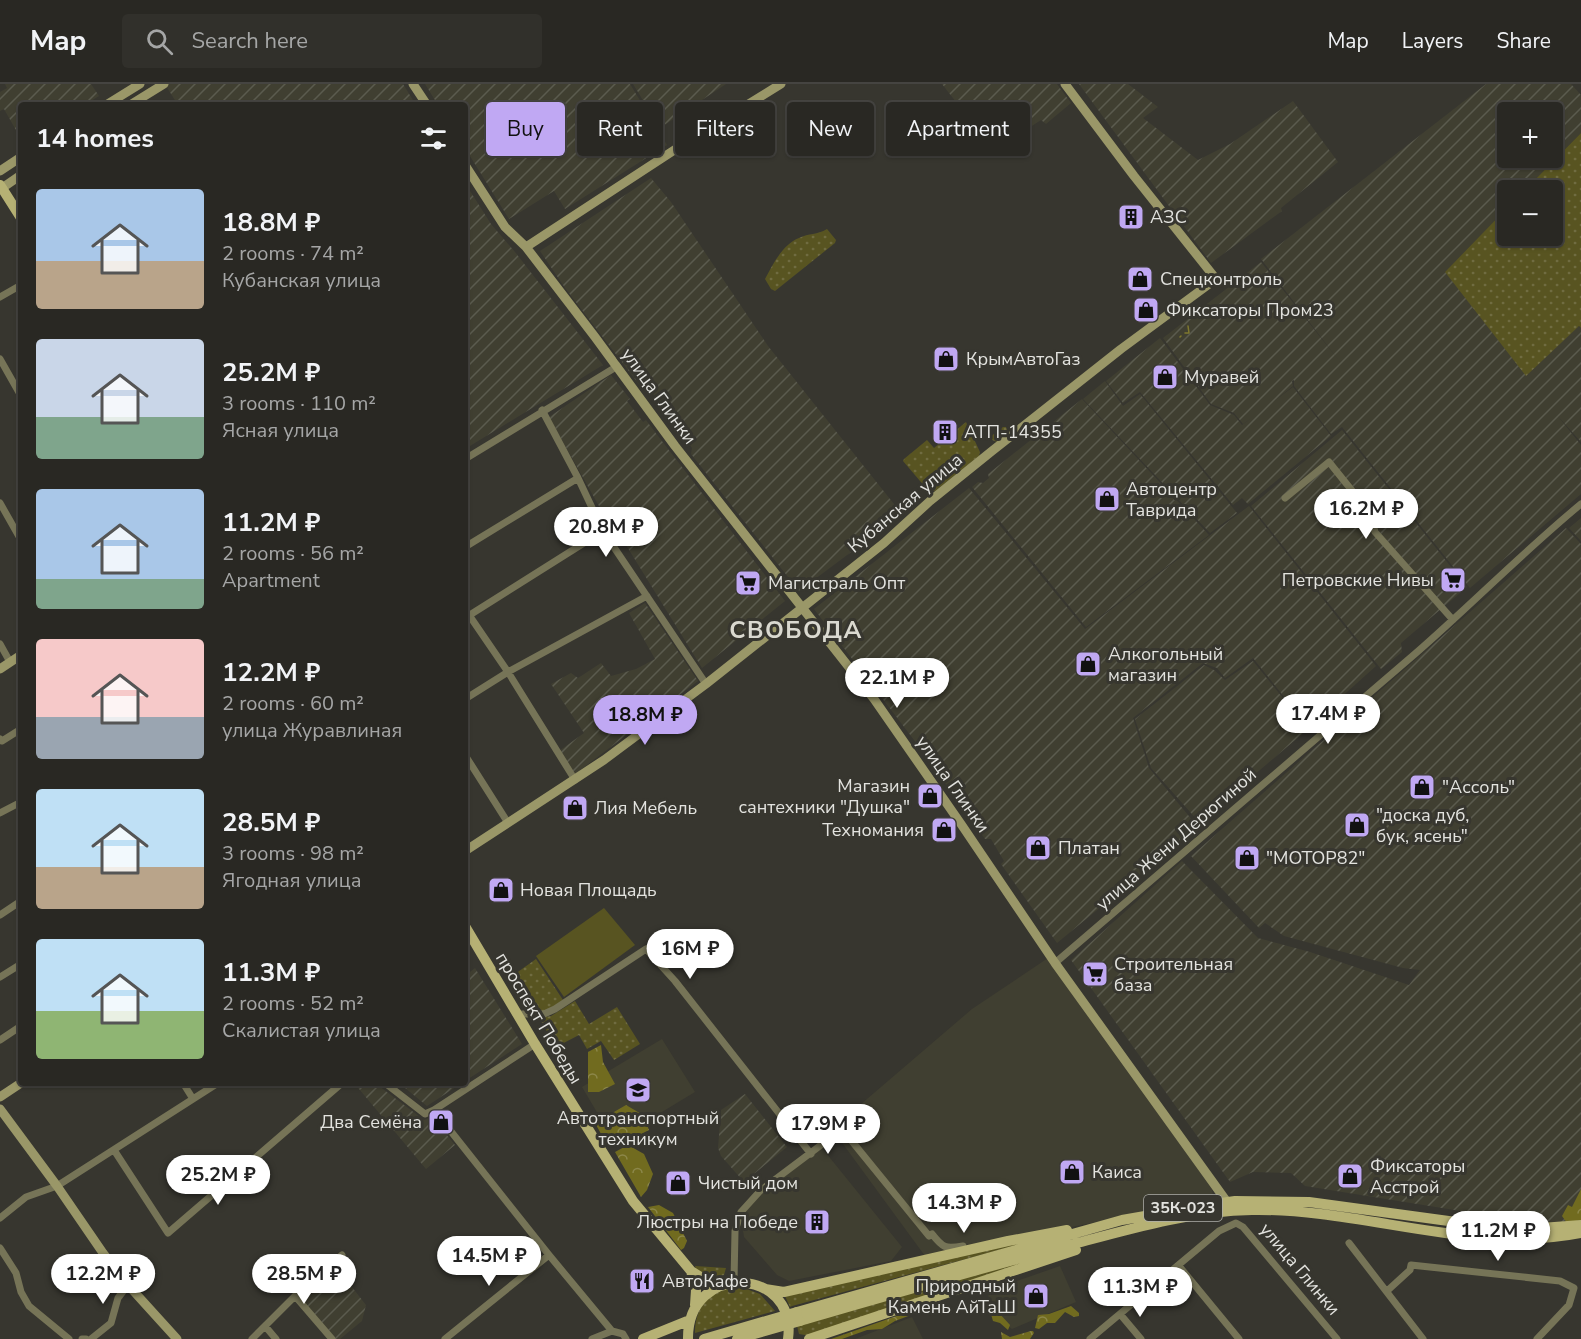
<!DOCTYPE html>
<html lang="en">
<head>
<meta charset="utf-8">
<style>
	body { margin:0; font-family:"Nunito Sans",sans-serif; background:#31302b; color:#f1f3f6; height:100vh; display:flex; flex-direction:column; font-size:22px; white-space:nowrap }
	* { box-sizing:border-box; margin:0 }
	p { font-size:20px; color:#a5a6a6 }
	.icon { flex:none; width:33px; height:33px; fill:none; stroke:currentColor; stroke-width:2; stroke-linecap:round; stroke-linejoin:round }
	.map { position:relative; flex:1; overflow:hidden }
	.panel { position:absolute; left:18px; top:18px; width:450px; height:984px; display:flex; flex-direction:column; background:#292823; border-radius:6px; box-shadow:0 2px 4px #0004,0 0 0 2px #454441 }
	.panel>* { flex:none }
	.guide { position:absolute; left:486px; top:18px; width:570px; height:54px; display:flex; gap:12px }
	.tools { position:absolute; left:1497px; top:18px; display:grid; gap:12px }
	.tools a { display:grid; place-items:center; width:66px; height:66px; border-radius:6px; background:#292823; box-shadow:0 2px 4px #0004,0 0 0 2px #454441; font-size:30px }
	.price { position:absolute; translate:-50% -51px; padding:0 14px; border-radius:21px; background:#fff; color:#222; font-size:20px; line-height:39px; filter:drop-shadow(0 2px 3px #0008) }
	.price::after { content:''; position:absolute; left:50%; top:36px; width:18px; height:14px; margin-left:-9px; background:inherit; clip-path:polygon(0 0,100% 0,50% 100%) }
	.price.current { background:#c0a8f3; color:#111 }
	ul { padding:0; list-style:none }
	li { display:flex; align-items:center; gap:18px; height:150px; padding:0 18px }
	li span { display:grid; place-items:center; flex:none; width:168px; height:120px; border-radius:6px; color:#555 }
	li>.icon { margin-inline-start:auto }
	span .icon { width:72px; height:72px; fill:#fffc; stroke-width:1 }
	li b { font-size:26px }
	h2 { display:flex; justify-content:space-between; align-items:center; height:72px; padding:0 18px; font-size:26px }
	.chip { padding:0 21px; border-radius:6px; background:#292823; box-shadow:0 2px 4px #0004,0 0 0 2px #454441; font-size:21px; line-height:54px }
	.chip.current { background:#c0a8f3; color:#111 }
	header { display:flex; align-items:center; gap:36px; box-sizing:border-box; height:84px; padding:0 30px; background:#292823; border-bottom:2px solid #454441 }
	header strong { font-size:28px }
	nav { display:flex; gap:33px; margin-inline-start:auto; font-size:21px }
	.search { width:420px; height:54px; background:#31302b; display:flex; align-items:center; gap:15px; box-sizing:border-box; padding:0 21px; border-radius:6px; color:#a5a6a6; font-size:22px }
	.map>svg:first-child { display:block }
	.built { fill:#403f31 }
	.industrial { fill:url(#industrial-furrows); fill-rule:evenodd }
	.grass { fill:url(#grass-dots) }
	.forest { fill:url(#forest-crowns) }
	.pitch { fill:#585421 }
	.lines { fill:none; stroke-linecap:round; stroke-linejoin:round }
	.stream { stroke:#7f792f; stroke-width:1.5 }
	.street { stroke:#767457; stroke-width:7 }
	.secondary { stroke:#9a9768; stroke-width:9 }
	.primary { stroke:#b6b174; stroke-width:10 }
	.primary-bridge { stroke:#b6b174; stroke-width:10 }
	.labels { text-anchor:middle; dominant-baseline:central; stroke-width:6; stroke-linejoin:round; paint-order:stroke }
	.shield { fill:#37362f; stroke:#afafaa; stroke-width:1.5 }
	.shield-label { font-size:16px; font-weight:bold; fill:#e3e3df }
	.poi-label { font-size:18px; fill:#e3e3df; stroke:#37362f; text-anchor:start }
	.street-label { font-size:18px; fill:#e3e3df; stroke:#37362f }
	.district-label { font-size:24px; font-weight:bold; letter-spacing:1.5px; fill:#dad9d0; stroke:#37362f }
</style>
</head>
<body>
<header>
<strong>Map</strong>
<div class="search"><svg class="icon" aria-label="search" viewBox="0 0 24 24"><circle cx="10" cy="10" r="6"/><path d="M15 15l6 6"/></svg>Search here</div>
<nav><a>Map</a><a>Layers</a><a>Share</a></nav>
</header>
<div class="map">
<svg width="1581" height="1255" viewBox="0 0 1581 1255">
	<defs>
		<pattern id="industrial-furrows" width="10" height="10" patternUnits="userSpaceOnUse" patternTransform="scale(1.5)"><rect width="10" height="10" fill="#403f31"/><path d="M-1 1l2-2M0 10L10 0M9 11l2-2" fill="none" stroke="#5b5b4e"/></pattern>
		<pattern id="grass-dots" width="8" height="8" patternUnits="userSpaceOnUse" patternTransform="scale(1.5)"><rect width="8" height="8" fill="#585421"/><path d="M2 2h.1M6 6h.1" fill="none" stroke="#706c41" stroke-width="1.8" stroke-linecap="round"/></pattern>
		<pattern id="forest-crowns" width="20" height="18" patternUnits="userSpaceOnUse" patternTransform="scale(1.5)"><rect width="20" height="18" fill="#716b1f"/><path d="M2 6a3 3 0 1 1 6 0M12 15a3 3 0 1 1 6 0" fill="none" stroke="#8c874a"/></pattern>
	</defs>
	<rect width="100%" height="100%" fill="#37362f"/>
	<!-- built -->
	<path class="built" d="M1048,874L1212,1105L1213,1111L1208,1116L925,1172L832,1045L972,925Z
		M662,955L695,1008L614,1057L582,1003Z
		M822,1064L902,1163L891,1177L789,1197L777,1191L744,1153L742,1141L744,1128L751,1118Z
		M1060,1182L1076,1218L1012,1245L1003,1239L989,1216L988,1209L991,1206Z
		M912,1233L923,1255H855Z"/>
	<!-- industrial -->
	<path class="industrial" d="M5,0H91L99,12L84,21H21V55L4,25L0,27V8L7,4Z
		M168,0H403L416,21H178L166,2Z
		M425,0H630L667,61L565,125L554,107L509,135L465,64V21H438Z
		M633,0H726L660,44Z
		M942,0H1057L1071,19L1046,40L1041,36L1021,49L999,22L974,41Z
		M1079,0H1128L1158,23L1143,34L1198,76L1230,60L1293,17L1338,78L1281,124L1282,127L1211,179Z
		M1486,0H1571L1581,11V49L1525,106H1508L1507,124L1445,188L1581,244V358L1557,331L1581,361V410L1470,504L1342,343L1331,350L1294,302V296L1292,297L1293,302L1273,318L1293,303L1331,352L1248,420L1242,414L1233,421L1140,308L1123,319L1106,297L1160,254L1210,321L1234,331L1242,341L1253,333L1243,340L1234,329L1211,320L1163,254L1261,178L1340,278L1261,175ZM1508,28H1552V74H1508Z
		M651,94L671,118L768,262L902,430L799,507L691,370L692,364L654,311L641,303L565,204L540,167Z
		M465,99L491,140L515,168L603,281L465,365Z
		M611,291L630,315L627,317L643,338L646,336L655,348L785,517L702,584L621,453L604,431L549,333Z
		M1105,297L1123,322L1140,310L1237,429L1210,449L1083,315Z
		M1082,315L1209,451L1086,543L972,403L978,398L983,399L989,394L988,390Z
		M1342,346L1467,503L1401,559L1402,568L1381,585L1251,422Z
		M969,404L1085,545L1249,422L1376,582L1308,643L1253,574L1225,594L1217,584L1203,579L1133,634L1149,684L1198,743L1057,859L1001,780L1004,777L991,755H985L914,656L814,525Z
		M1581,434V457L1569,444Z
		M1566,444L1581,460V1128L1560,1140L1523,1137L1305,1102L1291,1089L1253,1088L1230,1098L1071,876L1182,777L1258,854L1310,868L1409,901L1420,886L1403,884L1284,852L1265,839L1259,844L1191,772Z
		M645,519L698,597L575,690L559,667L584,649L551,600L571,589L578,594L601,579L611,592L636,585L655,575L629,529Z
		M1253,577L1308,645L1199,738L1151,684L1135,635L1204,581L1214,586L1225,596Z
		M475,884L522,960L465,997V892Z
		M354,999H375L424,1036L432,1033L455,1061L426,1085Z
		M399,999H462L427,1022Z
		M745,1010L787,1063L744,1098L721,1072L718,1064L721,1026Z
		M338,1185L366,1221L362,1237L340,1255H332L301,1216Z"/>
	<!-- grass -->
	<path class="grass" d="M1581,49V244L1579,242L1526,292L1445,188L1507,124L1508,152H1552V106H1525Z
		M827,145L836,156L835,159L775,207L771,205L765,195C773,180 783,160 799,154C809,149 817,151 827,145Z
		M966,338L980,368L979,372L935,407L926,404L903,377L904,375L927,356L934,364Z
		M1003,343H1006L1008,349L997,358L990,355V353Z
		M536,875L563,916L543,930L515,890Z
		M575,917L589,940L617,923L640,960L614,976L601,957L587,965L579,951L556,963L539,934L551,932Z
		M1020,1158L1021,1160L792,1222L790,1223L785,1212Z
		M1025,1176L1026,1178L811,1252L799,1250L797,1242Z
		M695,1182L726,1184L724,1191L709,1194L697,1188Z
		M741,1203L760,1210L775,1227L695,1249C695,1220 712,1205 741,1203Z"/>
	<!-- forest -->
	<path class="forest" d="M601,961L603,978L615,1000L599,1008H588V968Z
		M626,1021L643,1031L649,1046L635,1053L620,1049L605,1057L595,1039Z
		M628,1061L644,1070L653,1090L647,1106L641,1113L615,1068Z
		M1581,1105V1136L1567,1139L1562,1132L1568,1121L1572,1123Z
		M659,1121L673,1129L687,1157L684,1164L681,1166L648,1123Z
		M989,1220L993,1226L998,1228L1010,1241L1008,1246L1000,1239L993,1237L990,1227L986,1221Z
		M1071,1222L1079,1229V1232L1074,1233L1065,1228L1055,1239H1047L1039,1245L1035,1244L1038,1231L1049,1230Z
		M908,1228L911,1231L895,1237L882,1245L867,1246L842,1255H831Z
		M1031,1247H1033L1034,1249L1030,1255H1002L1001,1248L1010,1253Z"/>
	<!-- pitch -->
	<path class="pitch" d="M604,824L635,861L564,913L536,872Z"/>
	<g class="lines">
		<!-- stream -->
		<path class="stream" d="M1185,249H1189L1188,242
			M1180,253L1181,252"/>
		<!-- street -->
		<path class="street" d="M0,213L21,201
			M0,275L21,312
			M542,326L578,394L603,447L706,600
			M465,375L616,283
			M1285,414L1329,378L1370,429L1375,448L1453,536
			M0,419L21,456
			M465,463L578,394
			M469,531L508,588L575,696
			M465,534L603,447
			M0,560L10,578
			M465,615L508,588L647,512
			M0,655L2,657L21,645
			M465,671L508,739
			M0,729L21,718
			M0,831L21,817
			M1055,879C1175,775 1296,673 1416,569C1472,520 1524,467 1581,420
			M0,893L21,880
			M516,930H544L555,925L646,865L675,897L811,1070
			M0,956L21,942
			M183,999L193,1015
			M385,999L425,1030L434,1026L549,1171L612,1247L623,1250L626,1255
			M434,1026L535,960
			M114,1066L168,1149L342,999
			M0,1134L26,1113L57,1102L218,999
			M1349,1159L1423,1255
			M0,1164L16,1189L21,1208L29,1222L69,1255
			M1179,1182L1239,1255
			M734,1198L735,1147L741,1128L760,1107L837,1049L846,1050L929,1152L932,1150C943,1164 945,1165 963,1162
			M1387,1207L1410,1186L1411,1181L1560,1197L1574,1204L1569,1221L1537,1255
			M295,1212L332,1255
			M1120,1230L1141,1255
			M265,1242L276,1255
			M82,1255H86
			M91,1255L111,1239L118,1214L128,1201
			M252,1255L295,1212L342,1171
			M445,1255L549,1171
			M592,1255L612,1247
			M1090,1255L1219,1147L1236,1139L1243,1143L1337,1255"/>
		<!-- secondary -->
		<path class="secondary" d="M413,0L427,21
			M106,21L140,0
			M130,21L164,0
			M465,81L505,143L526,163L595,253L675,362L874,615L961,740L1055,879L1227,1118
			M0,87L21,73
			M2,104L21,91
			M526,163L682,61L781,0
			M0,585L21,571
			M465,767L604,676L706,600L884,459L930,417L992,367L1121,265L1216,195L1134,92L1065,0
			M0,1013L21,999
			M0,1025L57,1102L103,1169L128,1201L177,1255"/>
		<!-- primary -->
		<path class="primary" d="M0,101L21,134
			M465,842L535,960L633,1117L691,1187L707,1197L721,1201
			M691,1187L696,1206L695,1221
			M765,1205L784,1208L1008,1157L1067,1146
			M797,1228L1122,1136L1214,1120L1235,1117L1309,1118L1500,1144L1528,1145L1581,1141
			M800,1237C890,1211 980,1184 1070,1161C1130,1145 1191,1127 1252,1126C1362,1124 1472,1171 1581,1149
			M643,1255L690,1236
			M688,1255C687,1177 798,1183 788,1255
			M809,1255L1076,1166"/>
		<!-- primary-bridge -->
		<path class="primary-bridge" d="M704,1255L797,1228
			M737,1255L800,1237"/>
	</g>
	<!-- icons -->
	<defs>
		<g id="building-square" transform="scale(1.35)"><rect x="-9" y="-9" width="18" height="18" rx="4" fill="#c0a8f3" stroke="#37362f"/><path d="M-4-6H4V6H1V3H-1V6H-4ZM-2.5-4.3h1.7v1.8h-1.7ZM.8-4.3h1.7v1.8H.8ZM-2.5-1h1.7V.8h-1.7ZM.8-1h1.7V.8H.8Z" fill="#111"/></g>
		<g id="shop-square" transform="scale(1.35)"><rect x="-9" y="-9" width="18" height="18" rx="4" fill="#c0a8f3" stroke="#37362f"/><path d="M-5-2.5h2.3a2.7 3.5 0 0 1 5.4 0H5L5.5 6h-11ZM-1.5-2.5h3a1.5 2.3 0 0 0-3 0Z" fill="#111"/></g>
		<g id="supermarket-square" transform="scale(1.35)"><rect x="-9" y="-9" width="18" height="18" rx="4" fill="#c0a8f3" stroke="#37362f"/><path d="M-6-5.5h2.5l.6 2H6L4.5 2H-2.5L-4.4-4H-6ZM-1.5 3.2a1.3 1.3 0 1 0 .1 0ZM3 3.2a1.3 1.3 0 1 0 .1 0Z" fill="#111"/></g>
		<g id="university-square" transform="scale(1.35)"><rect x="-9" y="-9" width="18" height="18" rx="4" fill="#c0a8f3" stroke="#37362f"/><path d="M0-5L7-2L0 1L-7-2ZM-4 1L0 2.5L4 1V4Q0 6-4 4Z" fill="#111"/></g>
		<g id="restaurant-square" transform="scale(1.35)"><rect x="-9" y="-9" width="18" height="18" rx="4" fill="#c0a8f3" stroke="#37362f"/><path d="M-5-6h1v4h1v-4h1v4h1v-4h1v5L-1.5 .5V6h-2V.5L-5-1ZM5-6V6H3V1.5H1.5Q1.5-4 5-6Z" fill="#111"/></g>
	</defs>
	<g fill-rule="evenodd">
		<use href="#building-square" x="1131" y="133"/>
		<use href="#shop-square" x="1140" y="195"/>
		<use href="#shop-square" x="1146" y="226"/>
		<use href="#shop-square" x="946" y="275"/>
		<use href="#shop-square" x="1165" y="293"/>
		<use href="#building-square" x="945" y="348"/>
		<use href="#shop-square" x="1107" y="415"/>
		<use href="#supermarket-square" x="1453" y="496"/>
		<use href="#supermarket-square" x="748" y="499"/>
		<use href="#shop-square" x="1088" y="580"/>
		<use href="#shop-square" x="1422" y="703"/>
		<use href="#shop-square" x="930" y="712"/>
		<use href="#shop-square" x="575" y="724"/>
		<use href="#shop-square" x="1357" y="741"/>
		<use href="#shop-square" x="944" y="746"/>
		<use href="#shop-square" x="1038" y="764"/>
		<use href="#shop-square" x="1247" y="774"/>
		<use href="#shop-square" x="501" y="806"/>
		<use href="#supermarket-square" x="1095" y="890"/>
		<use href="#university-square" x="638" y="1006"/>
		<use href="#shop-square" x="441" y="1038"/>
		<use href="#shop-square" x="1072" y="1088"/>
		<use href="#shop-square" x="1350" y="1092"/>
		<use href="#shop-square" x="678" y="1099"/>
		<use href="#building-square" x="817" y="1138"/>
		<use href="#restaurant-square" x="642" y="1197"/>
		<use href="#shop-square" x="1036" y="1212"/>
	</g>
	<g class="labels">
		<!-- shield labels -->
		<rect class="shield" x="1144" y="1111" width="78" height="26" rx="4.5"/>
		<g class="shield-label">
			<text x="1183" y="1124">35К-023</text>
		</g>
		<!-- poi labels -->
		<g class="poi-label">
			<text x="1150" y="133">АЗС</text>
			<text x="1160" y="195">Спецконтроль</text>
			<text x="1166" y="226">Фиксаторы Пром23</text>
			<text x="966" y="275">КрымАвтоГаз</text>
			<text x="1184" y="293">Муравей</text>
			<text x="964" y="348">АТП-14355</text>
			<text x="1126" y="405">Автоцентр<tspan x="1126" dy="21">Таврида</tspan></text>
			<text x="1434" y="496" text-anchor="end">Петровские Нивы</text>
			<text x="768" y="499">Магистраль Опт</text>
			<text x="1108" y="570">Алкогольный<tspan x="1108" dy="21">магазин</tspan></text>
			<text x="910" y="702" text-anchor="end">Магазин<tspan x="910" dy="21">сантехники "Душка"</tspan></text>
			<text x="1442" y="703">"Ассоль"</text>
			<text x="594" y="724">Лия Мебель</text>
			<text x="1376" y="731">"доска дуб,<tspan x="1376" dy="21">бук, ясень"</tspan></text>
			<text x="924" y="746" text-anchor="end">Техномания</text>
			<text x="1058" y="764">Платан</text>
			<text x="1266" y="774">"МОТОР82"</text>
			<text x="520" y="806">Новая Площадь</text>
			<text x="1114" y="880">Строительная<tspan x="1114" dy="21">база</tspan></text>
			<text x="638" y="1034" text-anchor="middle">Автотранспортный<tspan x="638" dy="21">техникум</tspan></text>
			<text x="422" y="1038" text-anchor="end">Два Семёна</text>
			<text x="1370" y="1082">Фиксаторы<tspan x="1370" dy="21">Асстрой</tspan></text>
			<text x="1092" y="1088">Каиса</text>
			<text x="698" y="1099">Чистый дом</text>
			<text x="798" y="1138" text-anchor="end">Люстры на Победе</text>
			<text x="662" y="1197">АвтоКафе</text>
			<text x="1016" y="1202" text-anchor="end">Природный<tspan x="1016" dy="21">Камень АйТаШ</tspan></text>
		</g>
		<!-- street labels -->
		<g class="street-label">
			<text transform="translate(659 312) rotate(54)">улица Глинки</text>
			<text transform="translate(905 419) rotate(-40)">Кубанская улица</text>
			<text transform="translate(953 700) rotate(55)">улица Глинки</text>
			<text transform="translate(1176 755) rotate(-41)">улица Жени Дерюгиной</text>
			<text transform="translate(539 934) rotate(59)">проспект Победы</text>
			<text transform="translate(1300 1185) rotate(50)">улица Глинки</text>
		</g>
		<!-- district labels -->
		<g class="district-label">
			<text x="796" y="546">СВОБОДА</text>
		</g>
	</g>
</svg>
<div class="tools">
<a>+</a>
<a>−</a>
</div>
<b class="price" style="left:1366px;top:456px">16.2M ₽</b>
<b class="price" style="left:606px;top:474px">20.8M ₽</b>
<b class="price" style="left:897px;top:625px">22.1M ₽</b>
<b class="price" style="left:1328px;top:661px">17.4M ₽</b>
<b class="price current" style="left:645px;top:662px">18.8M ₽</b>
<b class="price" style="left:690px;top:896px">16M ₽</b>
<b class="price" style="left:828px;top:1071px">17.9M ₽</b>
<b class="price" style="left:218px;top:1122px">25.2M ₽</b>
<b class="price" style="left:964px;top:1150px">14.3M ₽</b>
<b class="price" style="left:1498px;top:1178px">11.2M ₽</b>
<b class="price" style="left:489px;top:1203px">14.5M ₽</b>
<b class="price" style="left:103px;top:1221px">12.2M ₽</b>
<b class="price" style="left:304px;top:1221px">28.5M ₽</b>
<b class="price" style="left:1140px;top:1234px">11.3M ₽</b>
<div class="guide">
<a class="chip current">Buy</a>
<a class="chip">Rent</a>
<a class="chip">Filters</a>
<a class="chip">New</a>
<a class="chip">Apartment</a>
</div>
<section class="panel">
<h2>14 homes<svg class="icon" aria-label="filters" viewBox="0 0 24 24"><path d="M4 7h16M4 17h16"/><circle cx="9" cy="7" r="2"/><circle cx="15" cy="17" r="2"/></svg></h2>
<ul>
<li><span style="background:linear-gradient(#a9c7e8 60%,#b9a48a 0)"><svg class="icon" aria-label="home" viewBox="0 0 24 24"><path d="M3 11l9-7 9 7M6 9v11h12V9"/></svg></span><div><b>18.8M ₽</b><p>2 rooms · 74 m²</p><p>Кубанская улица</p></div></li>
<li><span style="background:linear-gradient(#c9d6e8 65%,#7fa58c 0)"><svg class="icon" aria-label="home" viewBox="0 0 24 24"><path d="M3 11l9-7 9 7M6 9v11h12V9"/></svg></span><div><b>25.2M ₽</b><p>3 rooms · 110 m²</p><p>Ясная улица</p></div></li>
<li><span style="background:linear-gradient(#a9c7e8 75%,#7fa58c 0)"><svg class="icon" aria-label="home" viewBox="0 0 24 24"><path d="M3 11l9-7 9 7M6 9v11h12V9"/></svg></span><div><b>11.2M ₽</b><p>2 rooms · 56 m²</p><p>Apartment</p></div></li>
<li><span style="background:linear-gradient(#f6c9c9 65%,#9aa5b1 0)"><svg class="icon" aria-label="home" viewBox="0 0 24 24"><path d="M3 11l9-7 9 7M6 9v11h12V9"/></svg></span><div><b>12.2M ₽</b><p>2 rooms · 60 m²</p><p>улица Журавлиная</p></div></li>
<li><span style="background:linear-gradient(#bfe0f5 65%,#b9a48a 0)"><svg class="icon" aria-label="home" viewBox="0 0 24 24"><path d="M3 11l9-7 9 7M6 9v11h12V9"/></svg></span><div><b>28.5M ₽</b><p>3 rooms · 98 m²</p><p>Ягодная улица</p></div></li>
<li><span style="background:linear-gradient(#bfe0f5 60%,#8fb573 0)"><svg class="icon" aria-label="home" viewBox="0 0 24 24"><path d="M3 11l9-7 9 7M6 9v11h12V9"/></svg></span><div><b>11.3M ₽</b><p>2 rooms · 52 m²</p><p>Скалистая улица</p></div></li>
</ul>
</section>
</div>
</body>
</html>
